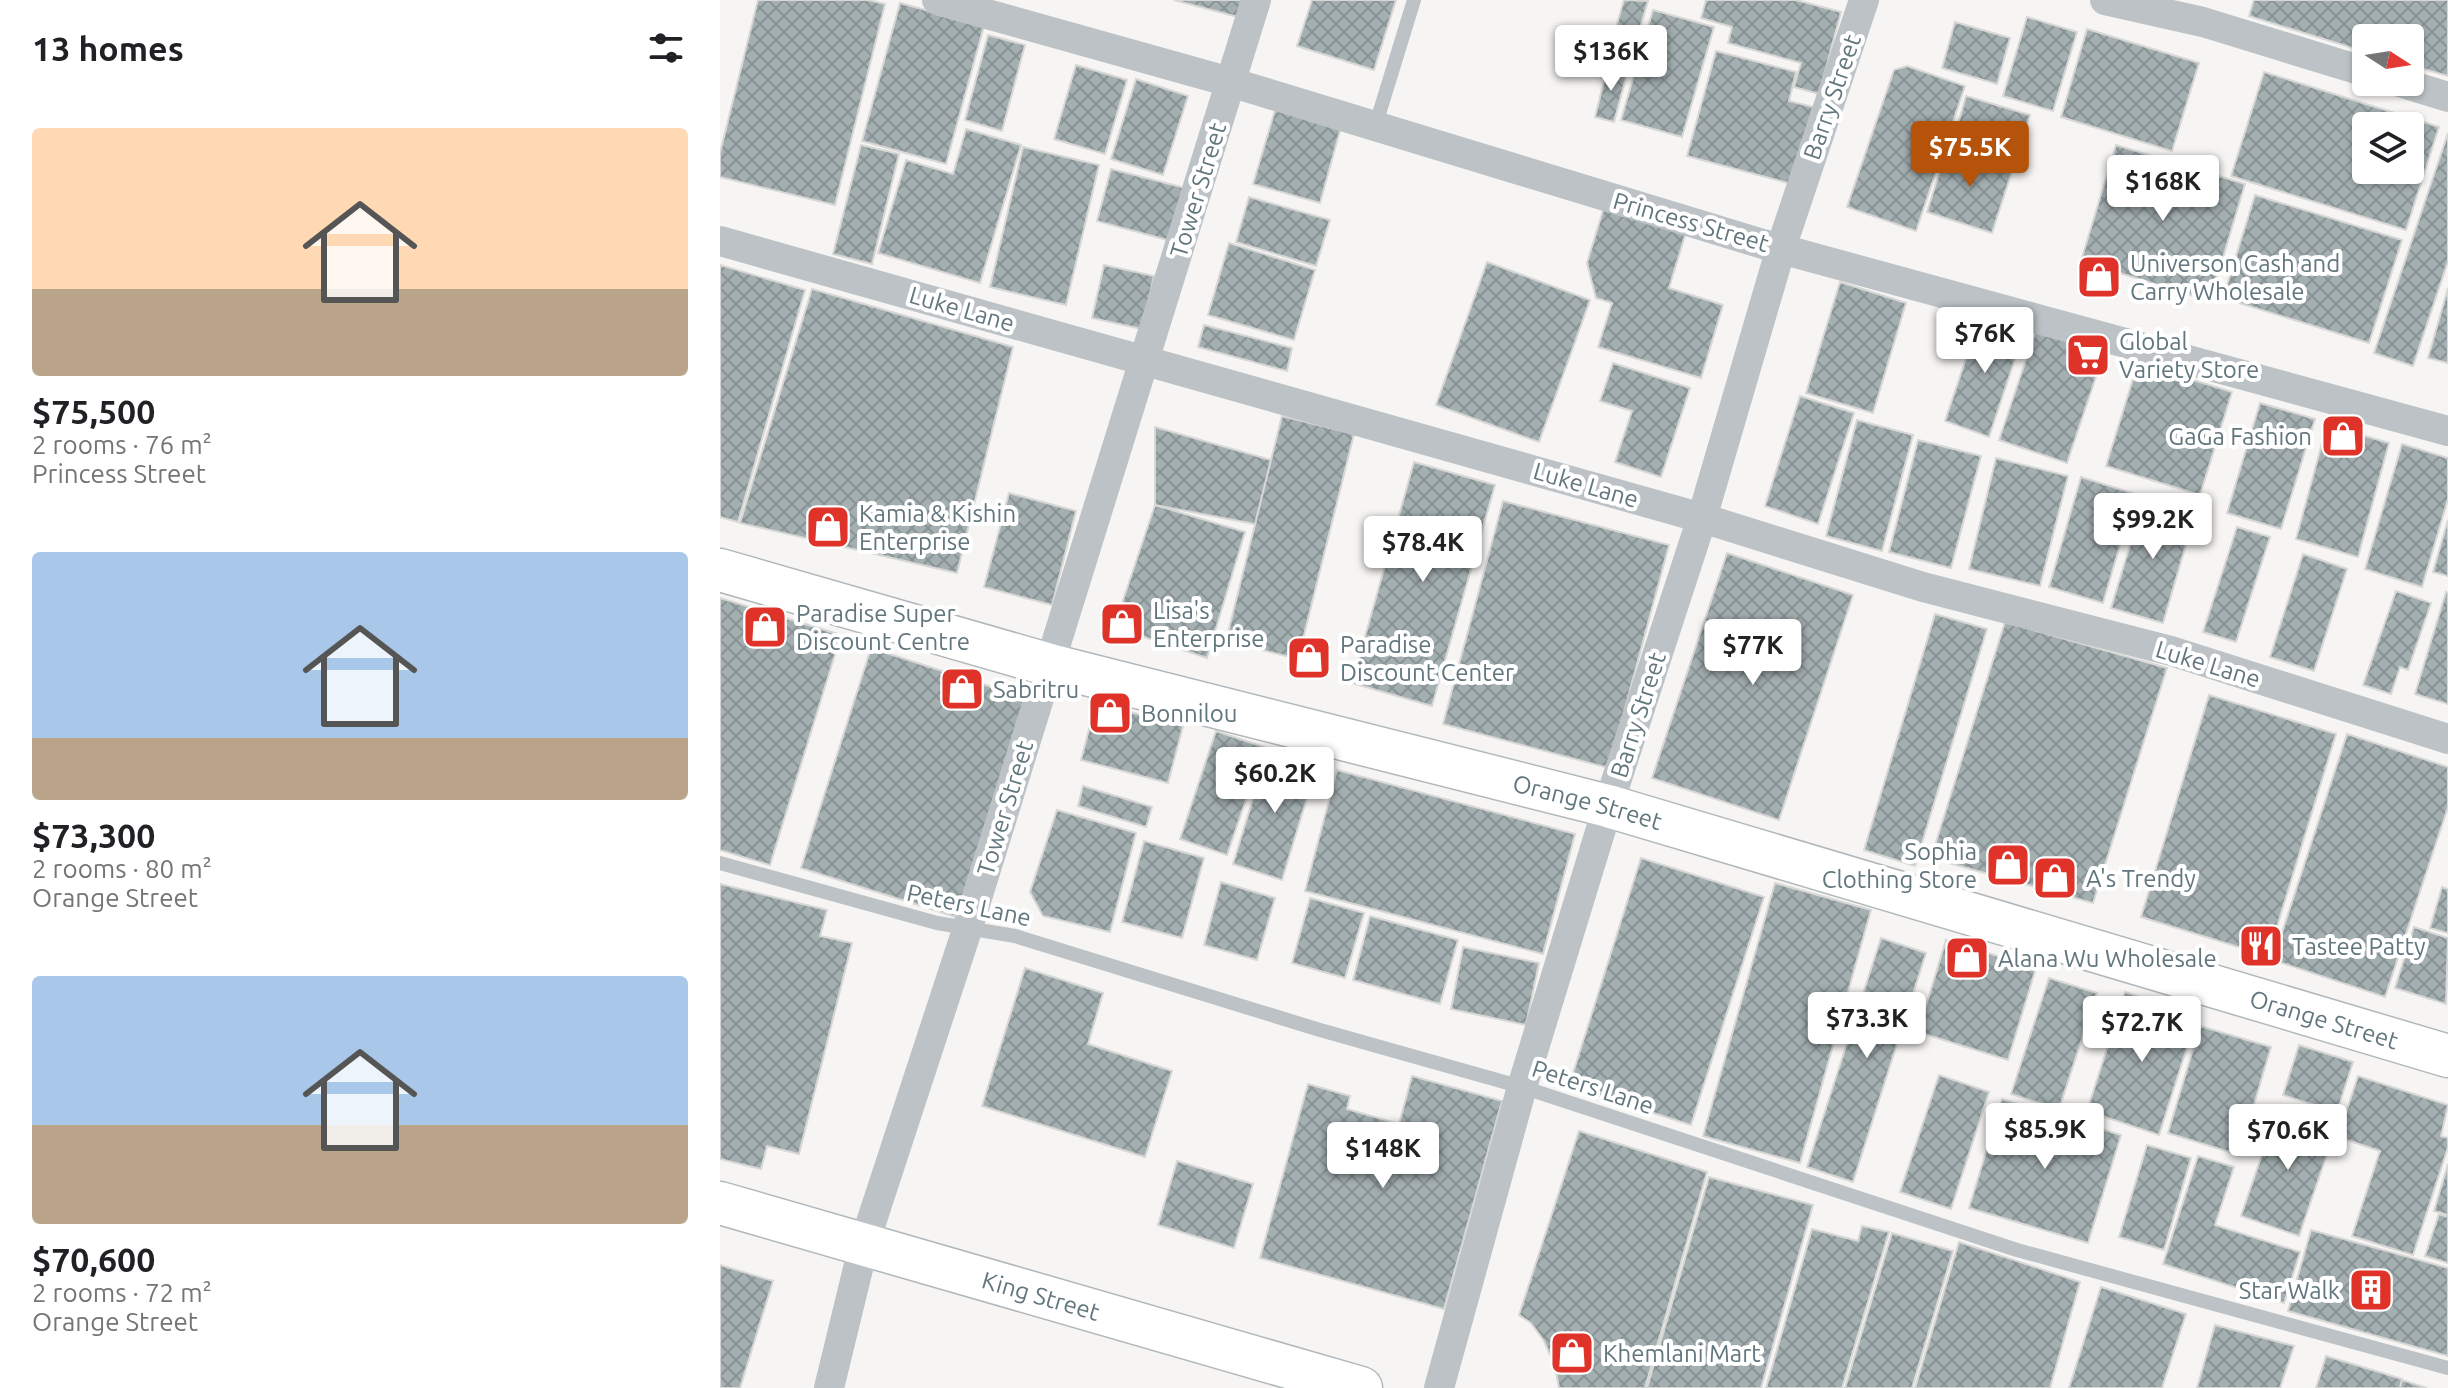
<!DOCTYPE html>
<html lang="en">
<head>
<meta charset="utf-8">
<style>
	body { margin:0; font-family:Ubuntu,sans-serif; background:#f2f2f2; color:#202124; height:100vh; display:flex; flex-direction:column; font-size:30px; white-space:nowrap }
	* { box-sizing:border-box; margin:0 }
	p { font-size:26px; color:#757577 }
	.icon { flex:none; width:44px; height:44px; fill:none; stroke:currentColor; stroke-width:2; stroke-linecap:round; stroke-linejoin:round }
	.map { position:relative; flex:1; overflow:hidden }
	.side { display:flex; flex-direction:column; background:#fff; width:720px }
	.side>* { flex:none }
	.needle { width:52px; rotate:102deg }
	.controls { position:absolute; left:1632px; top:24px; display:grid; gap:16px }
	.controls a { display:grid; place-items:center; width:72px; height:72px; border-radius:8px; background:#fff; box-shadow:0 2px 6px #0004; font-size:40px }
	.price { position:absolute; translate:-50% -68px; padding:0 18px; border-radius:8px; background:#fff; color:#222; font-size:26px; line-height:52px; filter:drop-shadow(0 2px 4px #0008) }
	.price::after { content:''; position:absolute; left:50%; top:48px; width:24px; height:18px; margin-left:-12px; background:inherit; clip-path:polygon(0 0,100% 0,50% 100%) }
	.price.selected { background:#b45309; color:#fff }
	ul { padding:0; list-style:none }
	li { display:grid; align-content:center; gap:16px; height:424px; padding:0 32px }
	li span { display:grid; place-items:center; height:248px; border-radius:8px; color:#555 }
	li>.icon { margin-inline-start:auto }
	span .icon { width:144px; height:144px; fill:#fffc; stroke-width:1 }
	li b { font-size:34px }
	h2 { display:flex; justify-content:space-between; align-items:center; height:96px; padding:0 32px; font-size:34px }
	main { display:flex; flex:1; min-height:0 }
	.map>svg:first-child { display:block }
	.building { fill:url(#building-cross-hatch); stroke:#d7d7d5; stroke-width:2; fill-rule:evenodd }
	.lines { fill:none; stroke-linecap:round; stroke-linejoin:round }
	.secondary-casing { stroke:#b1b8bb; stroke-width:45 }
	.lane { stroke:#bcc2c5; stroke-width:14 }
	.street { stroke:#bcc2c5; stroke-width:30 }
	.secondary { stroke:#fff; stroke-width:42 }
	.labels { text-anchor:middle; dominant-baseline:central; stroke-width:8; stroke-linejoin:round; paint-order:stroke }
	.street-label { font-size:24px; fill:#62767d; stroke:#fff }
	.poi-label { font-size:24px; fill:#62767d; stroke:#fff; text-anchor:start }
</style>
</head>
<body>
<main>
<section class="side">
<h2>13 homes<svg class="icon" aria-label="filters" viewBox="0 0 24 24"><path d="M4 7h16M4 17h16"/><circle cx="9" cy="7" r="2"/><circle cx="15" cy="17" r="2"/></svg></h2>
<ul>
<li><span style="background:linear-gradient(#ffd9b3 65%,#b9a48a 0)"><svg class="icon" aria-label="home" viewBox="0 0 24 24"><path d="M3 11l9-7 9 7M6 9v11h12V9"/></svg></span><div><b>$75,500</b><p>2 rooms · 76 m²</p><p>Princess Street</p></div></li>
<li><span style="background:linear-gradient(#a9c7e8 75%,#b9a48a 0)"><svg class="icon" aria-label="home" viewBox="0 0 24 24"><path d="M3 11l9-7 9 7M6 9v11h12V9"/></svg></span><div><b>$73,300</b><p>2 rooms · 80 m²</p><p>Orange Street</p></div></li>
<li><span style="background:linear-gradient(#a9c7e8 60%,#b9a48a 0)"><svg class="icon" aria-label="home" viewBox="0 0 24 24"><path d="M3 11l9-7 9 7M6 9v11h12V9"/></svg></span><div><b>$70,600</b><p>2 rooms · 72 m²</p><p>Orange Street</p></div></li>
</ul>
</section>
<div class="map">
<svg width="1728" height="1388" viewBox="0 0 1728 1388">
	<defs>
		<pattern id="building-cross-hatch" width="8" height="8" patternUnits="userSpaceOnUse" patternTransform="scale(2)"><rect width="8" height="8" fill="#a4afb2"/><path d="M0 0l8 8M0 8l8-8" fill="none" stroke="#899396"/></pattern>
	</defs>
	<rect width="100%" height="100%" fill="#f6f5f3"/>
	<!-- building -->
	<path class="building" d="M38,0H148L165,4L115,205L0,177V153Z
		M454,0H522L518,17Z
		M592,0H676L654,70L577,46Z
		M904,0L928,1L909,65L887,58Z
		M986,0H1076L1121,12L1099,94L1074,87L1081,63L1008,43L1012,27L981,18Z
		M1534,0H1728V76L1690,65V38H1646V52L1529,16Z
		M180,3L264,26L226,164L142,141Z
		M933,10L994,27L962,137L901,120Z
		M1307,17L1357,32L1333,111L1283,96Z
		M1235,22L1290,38L1277,84L1222,68Z
		M1367,29L1479,63L1452,151L1341,117Z
		M268,35L305,45L282,131L245,120Z
		M996,51L1076,72L1069,101L1093,107L1072,184L967,156Z
		M356,65L407,80L385,154L334,139Z
		M888,65L908,70L894,122L875,117Z
		M1187,66L1245,86L1196,231L1127,207L1174,70Z
		M1544,72L1719,127L1686,230L1511,176ZM1646,126H1690V170H1646Z
		M416,79L468,96L443,175L391,159Z
		M1246,96L1310,115L1296,161L1233,142Z
		M556,107L621,127L600,203L533,184Z
		M246,129L301,145L260,283L158,253L186,160L233,174Z
		M1728,133V261L1693,366L1654,353Z
		M141,145L179,154L152,264L113,254Z
		M1228,145L1294,165L1272,233L1207,212Z
		M1396,145L1525,184L1490,301L1361,261Z
		M303,147L379,165L346,305L270,287Z
		M391,169L465,188L451,241L377,221Z
		M1535,195L1682,240L1649,343L1503,298Z
		M529,197L610,220L596,266L516,242Z
		M885,204L967,229L949,288L1003,305L981,378L878,347L892,303L876,298L867,263Z
		M509,243L595,270L574,340L488,315Z
		M767,262L870,300L819,442L716,405Z
		M0,265L85,290L18,522L0,517Z
		M384,265L434,276L422,329L372,318Z
		M1120,282L1186,303L1153,413L1086,393Z
		M1728,288V363L1708,358Z
		M92,289L293,347L237,573L20,523Z
		M1261,314L1305,329L1269,437L1225,421Z
		M484,325L572,348L567,371L478,347Z
		M1316,330L1384,353L1347,463L1279,440Z
		M893,363L970,388L941,477L895,462L912,411L880,401Z
		M1418,363L1512,392L1480,495L1386,466Z
		M1080,396L1134,413L1098,524L1045,506Z
		M1540,403L1595,419L1561,529L1507,513Z
		M562,416L634,434L578,659L506,641Z
		M1137,420L1193,435L1162,551L1106,536Z
		M1607,425L1669,443L1638,557L1576,539Z
		M435,427L551,460L535,524L435,505Z
		M1198,440L1261,456L1231,568L1169,552Z
		M1682,444L1728,458V499L1702,587L1645,569Z
		M1276,458L1348,476L1320,586L1249,569Z
		M694,462L775,485L712,706L632,683Z
		M1361,477L1415,494L1383,603L1329,587Z
		M289,493L356,511L332,605L264,587Z
		M1424,499L1475,514L1443,623L1391,608Z
		M783,501L949,545L889,768L723,724Z
		M435,505L525,532L487,658L394,627Z
		M1728,520V576L1713,572Z
		M1517,527L1550,537L1516,642L1483,632Z
		M1007,553L1133,595L1059,820L932,778Z
		M1583,554L1627,569L1594,671L1550,657Z
		M1676,591L1711,603L1688,670L1680,667L1671,694L1643,685Z
		M1726,592L1728,593V704L1695,694Z
		M0,598L121,635L50,865L0,850Z
		M1215,614L1267,629L1195,866L1144,850Z
		M1285,622L1447,668L1373,903L1211,858Z
		M151,648L306,698L236,917L81,868Z
		M1489,695L1616,734L1548,956L1421,917Z
		M376,703L463,726L448,783L361,760Z
		M496,731L544,747L507,855L460,839Z
		M1627,734L1728,767V807L1665,997L1553,960Z
		M548,750L597,765L562,880L513,864Z
		M617,770L855,834L823,954L585,891Z
		M363,786L432,807L426,827L358,806Z
		M337,810L416,833L390,932L323,916L310,892Z
		M424,841L484,858L462,938L402,922Z
		M921,858L1044,897L971,1125L849,1086Z
		M501,882L555,898L537,960L484,945Z
		M1055,883L1151,910L1080,1163L983,1136Z
		M0,884L107,910L100,936L132,943L79,1154L47,1146L41,1169L0,1159Z
		M1722,887L1728,889V933L1710,928Z
		M590,898L644,913L625,978L572,963Z
		M650,916L738,940L720,1004L633,980Z
		M1694,927L1728,938L1726,1004L1675,988Z
		M1161,938L1206,953L1133,1182L1087,1167Z
		M1226,940L1316,968L1288,1060L1198,1032Z
		M743,947L819,963L806,1025L731,1009Z
		M305,968L383,993L368,1044L452,1071L425,1157L262,1106Z
		M1329,978L1377,993L1339,1109L1291,1094Z
		M1405,992L1477,1016L1439,1135L1367,1111Z
		M1480,1026L1551,1047L1519,1155L1448,1133Z
		M1579,1045L1633,1062L1617,1112L1563,1095Z
		M1219,1075L1269,1092L1231,1209L1180,1192Z
		M692,1076L782,1101L724,1309L540,1258L588,1084L630,1096L627,1109L679,1124Z
		M1638,1076L1728,1105L1721,1136L1728,1138V1147L1693,1255L1632,1236L1660,1151L1618,1137Z
		M1282,1099L1401,1135L1368,1243L1249,1208Z
		M1558,1108L1616,1128L1579,1236L1521,1216Z
		M859,1131L987,1172L925,1388H839L835,1366L824,1341L811,1323L799,1315Z
		M1427,1145L1471,1158L1444,1250L1399,1237Z
		M1478,1156L1514,1167L1495,1225L1580,1252L1564,1303L1443,1264Z
		M457,1161L533,1184L514,1248L438,1225Z
		M1728,1164V1215L1714,1211Z
		M989,1177L1093,1205L1041,1388H927Z
		M1719,1214L1728,1217V1263L1705,1256Z
		M1142,1226L1169,1232L1122,1388H1046L1092,1229L1138,1241Z
		M1591,1230L1728,1268V1356L1568,1311Z
		M1172,1233L1233,1251L1192,1388H1125Z
		M1239,1242L1360,1282L1330,1388H1195Z
		M0,1265L53,1281L20,1388H0Z
		M1381,1287L1466,1314L1442,1388H1349Z
		M1495,1325L1574,1346L1560,1388H1477Z
		M1606,1356L1682,1379L1680,1388H1596Z
		M1682,1380L1707,1388H1680Z"/>
	<g class="lines">
		<!-- secondary casing -->
		<g class="secondary-casing">
			<g id="secondary">
				<path id="s1" d="M0,570L330,665L888,806L1728,1056"/>
				<path id="s2" d="M0,1203L641,1388"/>
			</g>
		</g>
		<!-- lane -->
		<path class="lane" d="M655,127L694,0
			M0,863L217,923L295,936L600,1030L802,1087L1297,1250L1728,1368"/>
		<!-- street -->
		<path class="street" d="M217,0L510,82L1043,244L1728,431
			M1385,0L1483,22L1646,72
			M1679,82L1728,97
			M0,241L982,518L1203,587L1451,651L1728,739
			M109,1388L144,1244L247,930L536,0
			M719,1388L802,1087L888,806L982,518L1061,248L1144,0"/>
		<!-- secondary -->
		<use href="#secondary" class="secondary"/>
	</g>
	<!-- icons -->
	<defs>
		<g id="shop-square" transform="scale(2.3)"><rect x="-9" y="-9" width="18" height="18" rx="4" fill="#df332a" stroke="#fff"/><path d="M-5-2.5h2.3a2.7 3.5 0 0 1 5.4 0H5L5.5 6h-11ZM-1.5-2.5h3a1.5 2.3 0 0 0-3 0Z" fill="#fff"/></g>
		<g id="supermarket-square" transform="scale(2.3)"><rect x="-9" y="-9" width="18" height="18" rx="4" fill="#df332a" stroke="#fff"/><path d="M-6-5.5h2.5l.6 2H6L4.5 2H-2.5L-4.4-4H-6ZM-1.5 3.2a1.3 1.3 0 1 0 .1 0ZM3 3.2a1.3 1.3 0 1 0 .1 0Z" fill="#fff"/></g>
		<g id="restaurant-square" transform="scale(2.3)"><rect x="-9" y="-9" width="18" height="18" rx="4" fill="#df332a" stroke="#fff"/><path d="M-5-6h1v4h1v-4h1v4h1v-4h1v5L-1.5 .5V6h-2V.5L-5-1ZM5-6V6H3V1.5H1.5Q1.5-4 5-6Z" fill="#fff"/></g>
		<g id="building-square" transform="scale(2.3)"><rect x="-9" y="-9" width="18" height="18" rx="4" fill="#df332a" stroke="#fff"/><path d="M-4-6H4V6H1V3H-1V6H-4ZM-2.5-4.3h1.7v1.8h-1.7ZM.8-4.3h1.7v1.8H.8ZM-2.5-1h1.7V.8h-1.7ZM.8-1h1.7V.8H.8Z" fill="#fff"/></g>
	</defs>
	<g fill-rule="evenodd">
		<use href="#shop-square" x="1379" y="277"/>
		<use href="#supermarket-square" x="1368" y="355"/>
		<use href="#shop-square" x="1623" y="436"/>
		<use href="#shop-square" x="108" y="527"/>
		<use href="#shop-square" x="402" y="624"/>
		<use href="#shop-square" x="45" y="627"/>
		<use href="#shop-square" x="589" y="658"/>
		<use href="#shop-square" x="242" y="689"/>
		<use href="#shop-square" x="390" y="713"/>
		<use href="#shop-square" x="1288" y="865"/>
		<use href="#shop-square" x="1335" y="878"/>
		<use href="#restaurant-square" x="1541" y="946"/>
		<use href="#shop-square" x="1247" y="958"/>
		<use href="#building-square" x="1651" y="1290"/>
		<use href="#shop-square" x="852" y="1353"/>
	</g>
	<g class="labels">
		<!-- street labels -->
		<g class="street-label">
			<text transform="translate(1112 97) rotate(-71)">Barry Street</text>
			<text transform="translate(478 190) rotate(-73)">Tower Street</text>
			<text transform="translate(971 222) rotate(16)">Princess Street</text>
			<text transform="translate(242 309) rotate(16)">Luke Lane</text>
			<text transform="translate(866 485) rotate(16)">Luke Lane</text>
			<text transform="translate(1488 664) rotate(17)">Luke Lane</text>
			<text transform="translate(918 715) rotate(-72)">Barry Street</text>
			<text stroke="none"><textPath href="#s1" startOffset="898">Orange Street</textPath></text>
			<text transform="translate(285 808) rotate(-73)">Tower Street</text>
			<text transform="translate(249 905) rotate(12)">Peters Lane</text>
			<text stroke="none"><textPath href="#s1" startOffset="1666">Orange Street</textPath></text>
			<text transform="translate(873 1087) rotate(18)">Peters Lane</text>
			<text stroke="none"><textPath href="#s2" startOffset="334">King Street</textPath></text>
		</g>
		<!-- poi labels -->
		<g class="poi-label">
			<text x="1410" y="263">Universon Cash and<tspan x="1410" dy="28">Carry Wholesale</tspan></text>
			<text x="1399" y="341">Global<tspan x="1399" dy="28">Variety Store</tspan></text>
			<text x="1592" y="436" text-anchor="end">GaGa Fashion</text>
			<text x="139" y="513">Kamia &amp; Kishin<tspan x="139" dy="28">Enterprise</tspan></text>
			<text x="433" y="610">Lisa's<tspan x="433" dy="28">Enterprise</tspan></text>
			<text x="76" y="613">Paradise Super<tspan x="76" dy="28">Discount Centre</tspan></text>
			<text x="620" y="644">Paradise<tspan x="620" dy="28">Discount Center</tspan></text>
			<text x="273" y="689">Sabritru</text>
			<text x="421" y="713">Bonnilou</text>
			<text x="1257" y="851" text-anchor="end">Sophia<tspan x="1257" dy="28">Clothing Store</tspan></text>
			<text x="1366" y="878">A's Trendy</text>
			<text x="1572" y="946">Tastee Patty</text>
			<text x="1278" y="958">Alana Wu Wholesale</text>
			<text x="1620" y="1290" text-anchor="end">Star Walk</text>
			<text x="883" y="1353">Khemlani Mart</text>
		</g>
	</g>
</svg>
<div class="controls">
<a><svg class="needle" viewBox="-14 -14 28 28"><path d="M0-13l5 13h-10z" fill="#e53935"/><path d="M0 13l5-13h-10z" fill="#757577"/></svg></a>
<a><svg class="icon" aria-label="layers" viewBox="0 0 24 24"><path d="M12 4l9 5-9 5-9-5zM3 14l9 5 9-5"/></svg></a>
</div>
<b class="price" style="left:891px;top:93px">$136K</b>
<b class="price selected" style="left:1250px;top:189px">$75.5K</b>
<b class="price" style="left:1443px;top:223px">$168K</b>
<b class="price" style="left:1265px;top:375px">$76K</b>
<b class="price" style="left:1433px;top:561px">$99.2K</b>
<b class="price" style="left:703px;top:584px">$78.4K</b>
<b class="price" style="left:1033px;top:687px">$77K</b>
<b class="price" style="left:555px;top:815px">$60.2K</b>
<b class="price" style="left:1147px;top:1060px">$73.3K</b>
<b class="price" style="left:1422px;top:1064px">$72.7K</b>
<b class="price" style="left:1325px;top:1171px">$85.9K</b>
<b class="price" style="left:1568px;top:1172px">$70.6K</b>
<b class="price" style="left:663px;top:1190px">$148K</b>
</div>
</main>
</body>
</html>
